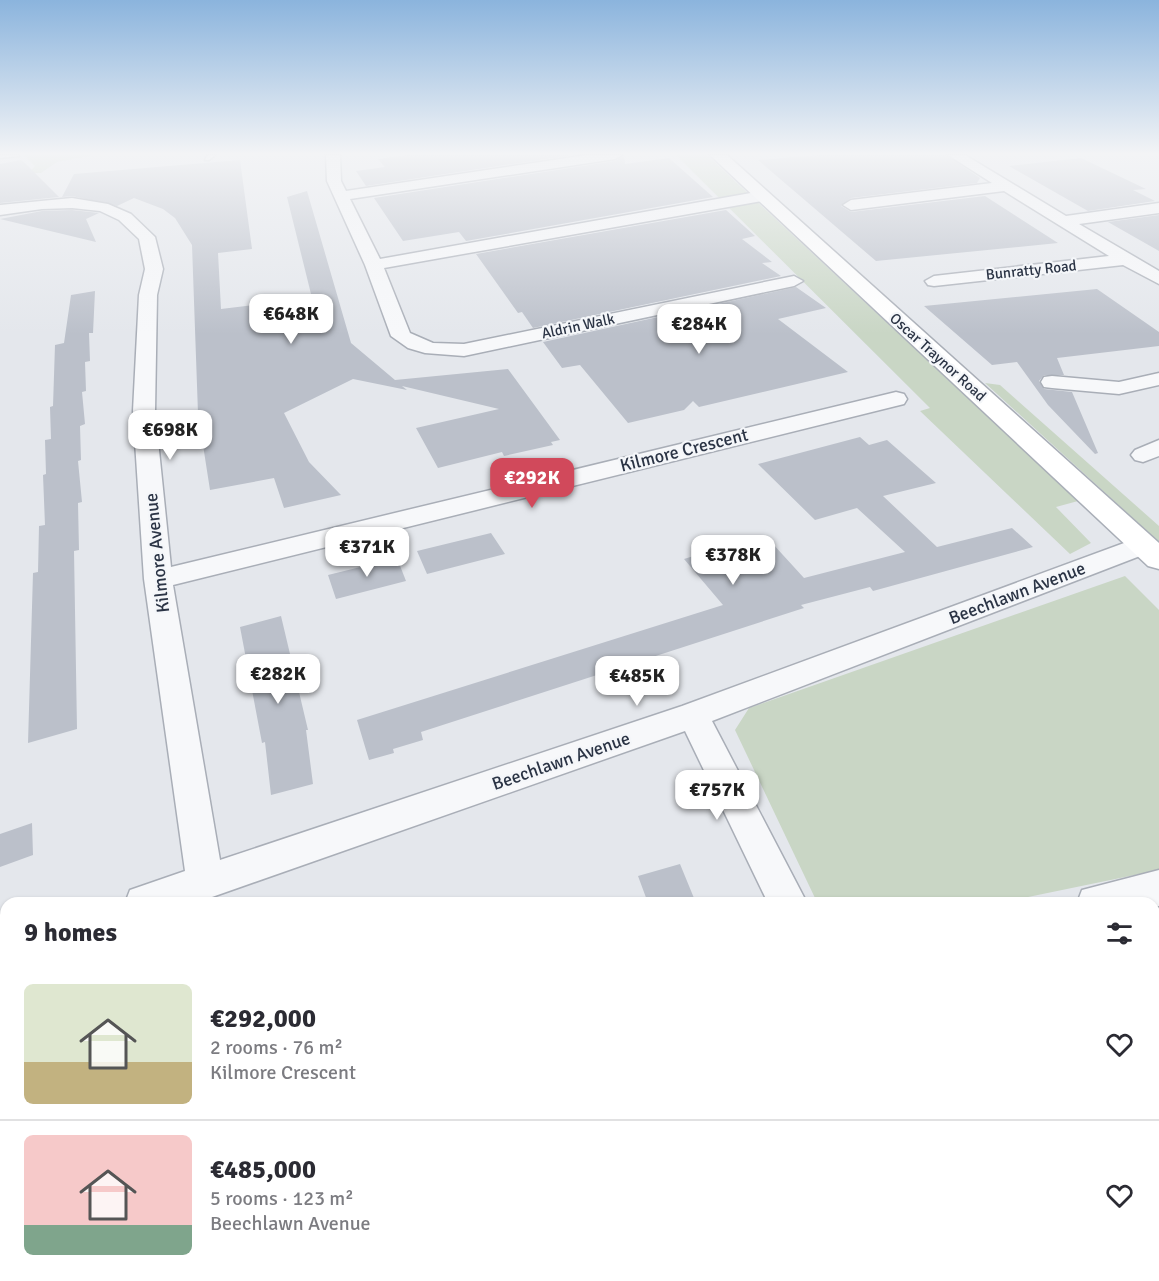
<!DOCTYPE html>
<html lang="en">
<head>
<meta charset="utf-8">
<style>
	body { margin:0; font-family:Signika,sans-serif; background:#f2f2f3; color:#2b2b33; height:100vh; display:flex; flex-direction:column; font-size:22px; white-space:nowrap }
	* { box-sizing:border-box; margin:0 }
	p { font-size:20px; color:#7c7c81 }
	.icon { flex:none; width:33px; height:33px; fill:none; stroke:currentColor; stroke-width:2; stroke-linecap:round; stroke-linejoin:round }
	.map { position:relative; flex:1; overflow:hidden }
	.panel { position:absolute; left:0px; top:897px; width:1160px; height:384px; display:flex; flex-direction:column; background:#fff; border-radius:18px 18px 0 0; box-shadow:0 2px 4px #0004 }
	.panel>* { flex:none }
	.price { position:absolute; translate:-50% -51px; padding:0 14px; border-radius:12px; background:#fff; color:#222; font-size:20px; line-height:39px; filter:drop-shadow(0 2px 3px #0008) }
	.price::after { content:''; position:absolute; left:50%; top:36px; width:18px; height:14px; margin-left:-9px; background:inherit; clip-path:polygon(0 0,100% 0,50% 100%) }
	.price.on { background:#d1495b; color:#fff }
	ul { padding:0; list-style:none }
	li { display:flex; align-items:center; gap:18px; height:150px; padding:0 24px }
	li+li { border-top:2px solid #e1e1e2 }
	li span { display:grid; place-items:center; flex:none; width:168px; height:120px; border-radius:9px; color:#555 }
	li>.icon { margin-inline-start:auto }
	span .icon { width:72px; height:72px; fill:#fffc; stroke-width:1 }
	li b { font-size:26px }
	h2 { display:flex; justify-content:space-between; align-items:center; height:72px; padding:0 24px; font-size:26px }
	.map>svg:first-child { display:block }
	.green { fill:#c9d6c5 }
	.building { fill:#bbc0ca }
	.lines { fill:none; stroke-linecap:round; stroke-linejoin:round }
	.service-casing { stroke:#a9aeb7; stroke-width:3 }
	.minor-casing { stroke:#a9aeb7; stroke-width:3 }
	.secondary-casing { stroke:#a9aeb7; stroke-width:3 }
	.service { fill:#f7f8fa; fill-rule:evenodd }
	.minor { fill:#f7f8fa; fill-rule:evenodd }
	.secondary { fill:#fff; fill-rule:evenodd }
	.labels { text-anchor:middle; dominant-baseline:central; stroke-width:4.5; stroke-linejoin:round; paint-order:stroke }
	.far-street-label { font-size:15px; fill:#2b3445; stroke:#f4f6f9 }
	.street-label { font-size:18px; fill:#2b3445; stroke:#f4f6f9 }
</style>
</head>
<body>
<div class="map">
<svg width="1159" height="1281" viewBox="0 0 1159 1281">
	<rect width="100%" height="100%" fill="#e4e7ec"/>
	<!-- green -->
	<path class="green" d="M24,155H94L57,162L41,173H29L35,166Z
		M676,155H707L1078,501L1056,507L1091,543L1070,554L920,411L930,408Z
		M985,383L1000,385L1159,526V542Z
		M1125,576L1159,610V870L999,903H826L815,898L735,730L749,708Z"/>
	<!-- building -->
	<path class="building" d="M407,155H572L366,186L356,171L385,167L378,159Z
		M819,155H946L980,178L977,183L851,198L841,206L851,212L985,196L1058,243L876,261L758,160Z
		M624,156L625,164L669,158L713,197L466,241L459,232L403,241L374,198L615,161Z
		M1081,158L1146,189L1133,190L1155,201L1088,211L1009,166Z
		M21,160L26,164L59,197L0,203V164Z
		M240,160L252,249L218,253L221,309L312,298L287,197L307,191L351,343L395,380L508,369L560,440L551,442L553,445L504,456L502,452L438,468L416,428L499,409L402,386L407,390L353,379L284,413L309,462L341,495L284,508L274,478L210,490L198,413L192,245L175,218L163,209L134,198L117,206L72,196L62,197L74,174Z
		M72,210L99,213L86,219L96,242L0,219L42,211Z
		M726,210L755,236L742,239L772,262L762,263L781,276L533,328L522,312L518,313L476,254Z
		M1159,215V251L1108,222Z
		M796,287L826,308L778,319L848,372L699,407L693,401L684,410L628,423L580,365L562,368L543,342Z
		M1097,289L1159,332V346L1057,358L1064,375H1044L1039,381L1044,389L1072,392L1098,453L1095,454L1048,405L1017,362L992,365L924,306Z
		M95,291L93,333H89L90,361L85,362L86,391L82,392L85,424L80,426L81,460L78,461L82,502L78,503L79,550L74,551L77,729L28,743L33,573L38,572L39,526L45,525L43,475L46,474L45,440L51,439L50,407L53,406L55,345L64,343L71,295Z
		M860,437L869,445L887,440L936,483L883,496L937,547L1012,528L1033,547L873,591L870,587L801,605L804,608L421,732L423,740L393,749L394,753L369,760L357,720L723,605L684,559L719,548L726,557L772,543L804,578L905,552L857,508L815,520L758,464Z
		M491,533L505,554L427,574L417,551Z
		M397,558L406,581L336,599L328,575Z
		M281,616L308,730H306L313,784L271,795L265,742L262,743L240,627Z
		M32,823L33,855L0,867V834Z
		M680,864L696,903H648L638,876Z"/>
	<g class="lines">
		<!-- service casing -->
		<g class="service-casing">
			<path id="service" d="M0,155H19V156L0,158Z
				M208,155H215L209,160H205Z"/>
		</g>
		<!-- minor casing -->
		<g class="minor-casing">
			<path id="minor" d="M326,155H340L341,181L346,191L587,155H622L615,159L350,199L380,259L762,191L770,196L762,201L384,268L410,333L433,343L464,344L794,276L803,281L794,286L464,356L425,353L408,348L391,336L365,265L327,181Z
				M948,155H965L1066,216L1159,203V213L1079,224L1159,271V284L1123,265L934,286L928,285L925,281L934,276L1109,256L1004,191L851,210L843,205L851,200L992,183Z
				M72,198L108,204L131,214L155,237L163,269L157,295L155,411L171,567L896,392L904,394L907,399L904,404L173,585L220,860L682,706L1135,539L1144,536L1153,539L1157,545L1153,551L712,721L807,903H768L685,731L195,903H125L130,890L185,871L144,579L133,411L139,295L145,269L139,239L119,220L100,211L72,208L42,209L0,215V205Z
				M1159,373V385L1119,394L1052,388L1044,387L1041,382L1044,377L1052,376L1119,382Z
				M1159,440V456L1143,462L1135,460L1131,455L1135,450Z
				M1159,870V906L1154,907V903H1077L1082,890Z
				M6,931V971L0,973V933Z
				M724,1275H783L780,1281H721Z
				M910,1275H962L965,1281H913Z"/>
		</g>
		<!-- secondary casing -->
		<g class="secondary-casing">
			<path id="secondary" d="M710,155H727L1159,543V569L1148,566Z"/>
		</g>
		<!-- service -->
		<use href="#service" class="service"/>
		<!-- minor -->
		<use href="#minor" class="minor"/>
		<!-- secondary -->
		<use href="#secondary" class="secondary"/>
	</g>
	<!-- sky -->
	<linearGradient id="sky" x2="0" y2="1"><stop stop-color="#8bb4dd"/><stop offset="0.46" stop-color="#f3f4f6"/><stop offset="1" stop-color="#f3f4f6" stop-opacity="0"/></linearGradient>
	<rect width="1159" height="334" fill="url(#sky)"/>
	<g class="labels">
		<!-- far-street labels -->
		<g class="far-street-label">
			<text transform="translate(1031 270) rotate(-6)">Bunratty Road</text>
			<text transform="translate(578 326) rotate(-12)">Aldrin Walk</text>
			<text transform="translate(938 357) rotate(42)">Oscar Traynor Road</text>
		</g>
		<!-- street labels -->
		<g class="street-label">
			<text transform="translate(684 450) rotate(-14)">Kilmore Crescent</text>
			<text transform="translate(157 553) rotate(-96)">Kilmore Avenue</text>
			<text transform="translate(1017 593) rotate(-21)">Beechlawn Avenue</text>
			<text transform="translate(561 761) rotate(-19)">Beechlawn Avenue</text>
		</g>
	</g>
</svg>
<b class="price" style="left:291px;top:345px">€648K</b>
<b class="price" style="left:699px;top:355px">€284K</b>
<b class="price" style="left:170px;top:461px">€698K</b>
<b class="price on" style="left:532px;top:509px">€292K</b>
<b class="price" style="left:367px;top:578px">€371K</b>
<b class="price" style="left:733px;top:586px">€378K</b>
<b class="price" style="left:278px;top:705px">€282K</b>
<b class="price" style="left:637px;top:707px">€485K</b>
<b class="price" style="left:717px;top:821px">€757K</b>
<section class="panel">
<h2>9 homes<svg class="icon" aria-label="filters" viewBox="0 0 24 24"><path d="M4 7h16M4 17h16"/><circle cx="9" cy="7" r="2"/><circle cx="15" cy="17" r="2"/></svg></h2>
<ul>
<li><span style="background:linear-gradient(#dfe7d0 65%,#c2b280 0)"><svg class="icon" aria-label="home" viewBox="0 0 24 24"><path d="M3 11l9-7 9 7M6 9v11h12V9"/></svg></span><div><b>€292,000</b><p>2 rooms · 76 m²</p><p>Kilmore Crescent</p></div><svg class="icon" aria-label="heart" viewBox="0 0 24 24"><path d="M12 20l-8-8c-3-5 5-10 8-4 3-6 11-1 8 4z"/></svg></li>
<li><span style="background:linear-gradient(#f6c9c9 75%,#7fa58c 0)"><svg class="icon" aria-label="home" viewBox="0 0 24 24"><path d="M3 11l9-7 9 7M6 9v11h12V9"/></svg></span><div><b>€485,000</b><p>5 rooms · 123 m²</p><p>Beechlawn Avenue</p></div><svg class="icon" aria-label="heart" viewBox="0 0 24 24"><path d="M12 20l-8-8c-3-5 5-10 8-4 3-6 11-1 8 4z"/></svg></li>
</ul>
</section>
</div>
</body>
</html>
